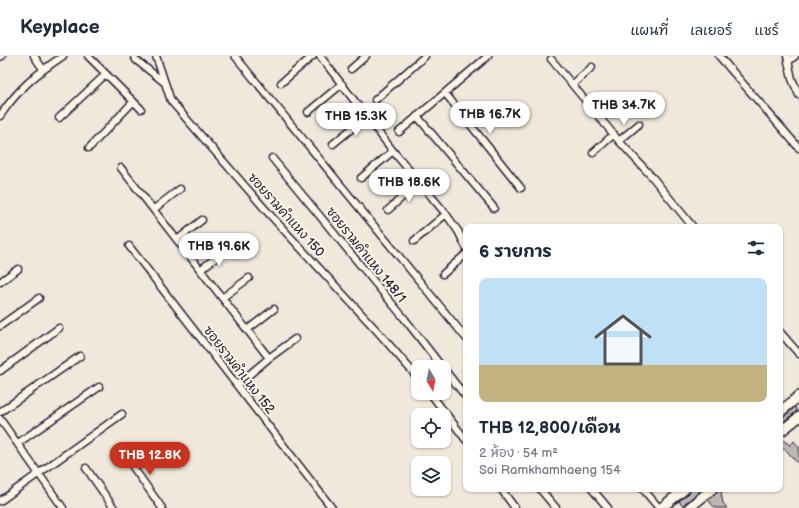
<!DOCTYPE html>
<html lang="th">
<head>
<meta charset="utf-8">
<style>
	body { margin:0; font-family:"Balsamiq Sans","Playpen Sans Thai",sans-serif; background:#f2f2f3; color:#1f2937; height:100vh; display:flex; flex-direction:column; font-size:15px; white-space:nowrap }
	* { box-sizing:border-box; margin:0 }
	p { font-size:13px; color:#747a83 }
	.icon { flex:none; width:22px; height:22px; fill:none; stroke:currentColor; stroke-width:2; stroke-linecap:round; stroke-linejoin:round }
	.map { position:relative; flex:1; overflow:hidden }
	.panel { position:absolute; left:463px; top:168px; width:320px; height:268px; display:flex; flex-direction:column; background:#fff; border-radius:8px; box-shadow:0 1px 3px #0004 }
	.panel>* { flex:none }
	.needle { width:26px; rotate:170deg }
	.buttons { position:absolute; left:411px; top:304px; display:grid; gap:8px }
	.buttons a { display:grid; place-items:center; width:40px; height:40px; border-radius:8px; background:#fff; box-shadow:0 1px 3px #0004; font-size:20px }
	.price { position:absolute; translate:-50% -34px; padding:0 9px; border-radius:14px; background:#fff; color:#222; font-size:13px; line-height:26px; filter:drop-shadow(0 1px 2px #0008) }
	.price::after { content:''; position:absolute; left:50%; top:24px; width:12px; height:9px; margin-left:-6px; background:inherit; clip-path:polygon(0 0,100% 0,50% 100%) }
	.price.selected { background:#c8321e; color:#fff }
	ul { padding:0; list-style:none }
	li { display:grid; align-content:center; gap:8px; height:212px; padding:0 16px }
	li span { display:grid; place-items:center; height:124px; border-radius:8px; color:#555 }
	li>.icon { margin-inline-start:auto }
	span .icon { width:72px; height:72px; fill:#fffc; stroke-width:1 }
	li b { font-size:17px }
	h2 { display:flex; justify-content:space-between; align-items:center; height:48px; padding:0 16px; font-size:17px }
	header { display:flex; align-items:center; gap:24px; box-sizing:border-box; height:56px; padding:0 20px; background:#fff; border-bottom:1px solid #e0e1e3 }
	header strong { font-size:19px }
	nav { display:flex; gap:22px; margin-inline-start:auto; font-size:14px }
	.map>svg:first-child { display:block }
	.building { fill:#bcb7b3; stroke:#22223b }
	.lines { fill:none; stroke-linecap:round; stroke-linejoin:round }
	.street-casing { stroke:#22223b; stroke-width:9 }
	.primary-casing { stroke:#22223b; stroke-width:12 }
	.street { stroke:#fcf5e5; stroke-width:6 }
	.primary { stroke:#fcf5e5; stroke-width:9 }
	.labels { text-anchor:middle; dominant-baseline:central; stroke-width:4; stroke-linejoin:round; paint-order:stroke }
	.street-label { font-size:13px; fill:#22223b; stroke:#fcf5e5 }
</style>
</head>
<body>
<header>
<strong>Keyplace</strong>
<nav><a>แผนที่</a><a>เลเยอร์</a><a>แชร์</a></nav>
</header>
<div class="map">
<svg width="799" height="452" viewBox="0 0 799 452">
	<rect width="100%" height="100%" fill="#efe8db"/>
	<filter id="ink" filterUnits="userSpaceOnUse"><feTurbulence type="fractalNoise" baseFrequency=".025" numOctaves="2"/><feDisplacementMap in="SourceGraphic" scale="8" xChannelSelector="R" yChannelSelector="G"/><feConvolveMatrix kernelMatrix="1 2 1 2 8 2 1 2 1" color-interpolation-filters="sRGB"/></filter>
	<g filter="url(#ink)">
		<!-- building -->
		<path class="building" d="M795,351L797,355L780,368V362L784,361Z
			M780,382L790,389L794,385L799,391V409L787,395L780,391Z
			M691,433H703L685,447L683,451L679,445L689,437Z
			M718,433H726L721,437L723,447L727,452H715L708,444L716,437Z"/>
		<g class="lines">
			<!-- street casing -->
			<g class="street-casing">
				<path id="street" d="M34,0L43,13
					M88,0L141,53
					M134,0L136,4L165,27
					M156,0L171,45L271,160L379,277L418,322
					M235,0L466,282
					M320,0L393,95L446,158L458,175L466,191
					M719,0L799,92
					M787,0L792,23L799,39
					M0,1L2,0
					M551,3L619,85L653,122L693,171
					M788,6L795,0
					M351,13L366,0
					M281,27L313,0
					M573,28L592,11
					M445,37L521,132
					M375,44L425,0
					M308,56L342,28
					M0,60C18,33 36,18 63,0
					M417,60L494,152
					M59,62L106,18
					M399,76L488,0
					M619,85L639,68
					M333,88L367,60
					M89,92L133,46
					M593,97L614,78
					M272,102L404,262L442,311
					M121,112L269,302
					M361,122L393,95
					M154,153L180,133
					M388,154L419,126
					M177,184L202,164
					M414,185L446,158
					M129,190L332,452
					M200,214L226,194
					M443,218L466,198
					M0,226L18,213
					M222,242L249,222
					M0,270L39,242
					M247,274L274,253
					M780,276L799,298
					M444,313L466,341
					M0,315L59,272
					M237,329L269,302L295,283
					M430,337L466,384
					M0,356L80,300
					M0,363L63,452
					M18,387L99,331
					M123,397L162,452
					M86,412L114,452
					M501,433L515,452
					M540,433L556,452
					M592,433L608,452
					M643,433L659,452
					M0,445L122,358"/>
			</g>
			<!-- primary casing -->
			<g class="primary-casing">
				<path id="primary" d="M780,356L799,340
					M780,376L799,361
					M661,452L685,433
					M689,452L712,433"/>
			</g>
			<!-- street -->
			<use href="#street" class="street"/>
			<!-- primary -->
			<use href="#primary" class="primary"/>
		</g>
	</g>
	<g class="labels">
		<!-- street labels -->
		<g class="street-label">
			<text transform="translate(286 159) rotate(48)">ซอยรามคำแหง 150</text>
			<text transform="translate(366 199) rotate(51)">ซอยรามคำแหง 148/1</text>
			<text transform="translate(239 314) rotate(52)">ซอยรามคำแหง 152</text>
		</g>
	</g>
</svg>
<div class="buttons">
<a><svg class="needle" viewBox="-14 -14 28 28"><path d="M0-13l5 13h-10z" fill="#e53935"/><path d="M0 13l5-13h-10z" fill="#747a83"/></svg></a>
<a><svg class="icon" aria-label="locate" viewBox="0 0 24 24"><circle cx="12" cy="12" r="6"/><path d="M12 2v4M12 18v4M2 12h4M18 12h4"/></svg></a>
<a><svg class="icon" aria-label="layers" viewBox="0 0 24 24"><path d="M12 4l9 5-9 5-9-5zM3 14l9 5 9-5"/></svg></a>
</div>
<b class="price" style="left:624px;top:70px">THB 34.7K</b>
<b class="price" style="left:490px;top:79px">THB 16.7K</b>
<b class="price" style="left:356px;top:81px">THB 15.3K</b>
<b class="price" style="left:409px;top:147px">THB 18.6K</b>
<b class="price" style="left:219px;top:211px">THB 19.6K</b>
<b class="price selected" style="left:150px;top:420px">THB 12.8K</b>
<section class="panel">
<h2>6 รายการ<svg class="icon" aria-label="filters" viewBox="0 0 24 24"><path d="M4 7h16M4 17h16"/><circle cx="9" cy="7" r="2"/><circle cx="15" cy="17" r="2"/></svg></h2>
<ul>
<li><span style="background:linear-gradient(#bfe0f5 70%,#c2b280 0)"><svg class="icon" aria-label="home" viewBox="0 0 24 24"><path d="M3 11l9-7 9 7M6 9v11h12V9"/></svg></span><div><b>THB 12,800/เดือน</b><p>2 ห้อง · 54 m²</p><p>Soi Ramkhamhaeng 154</p></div></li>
</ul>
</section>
</div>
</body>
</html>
